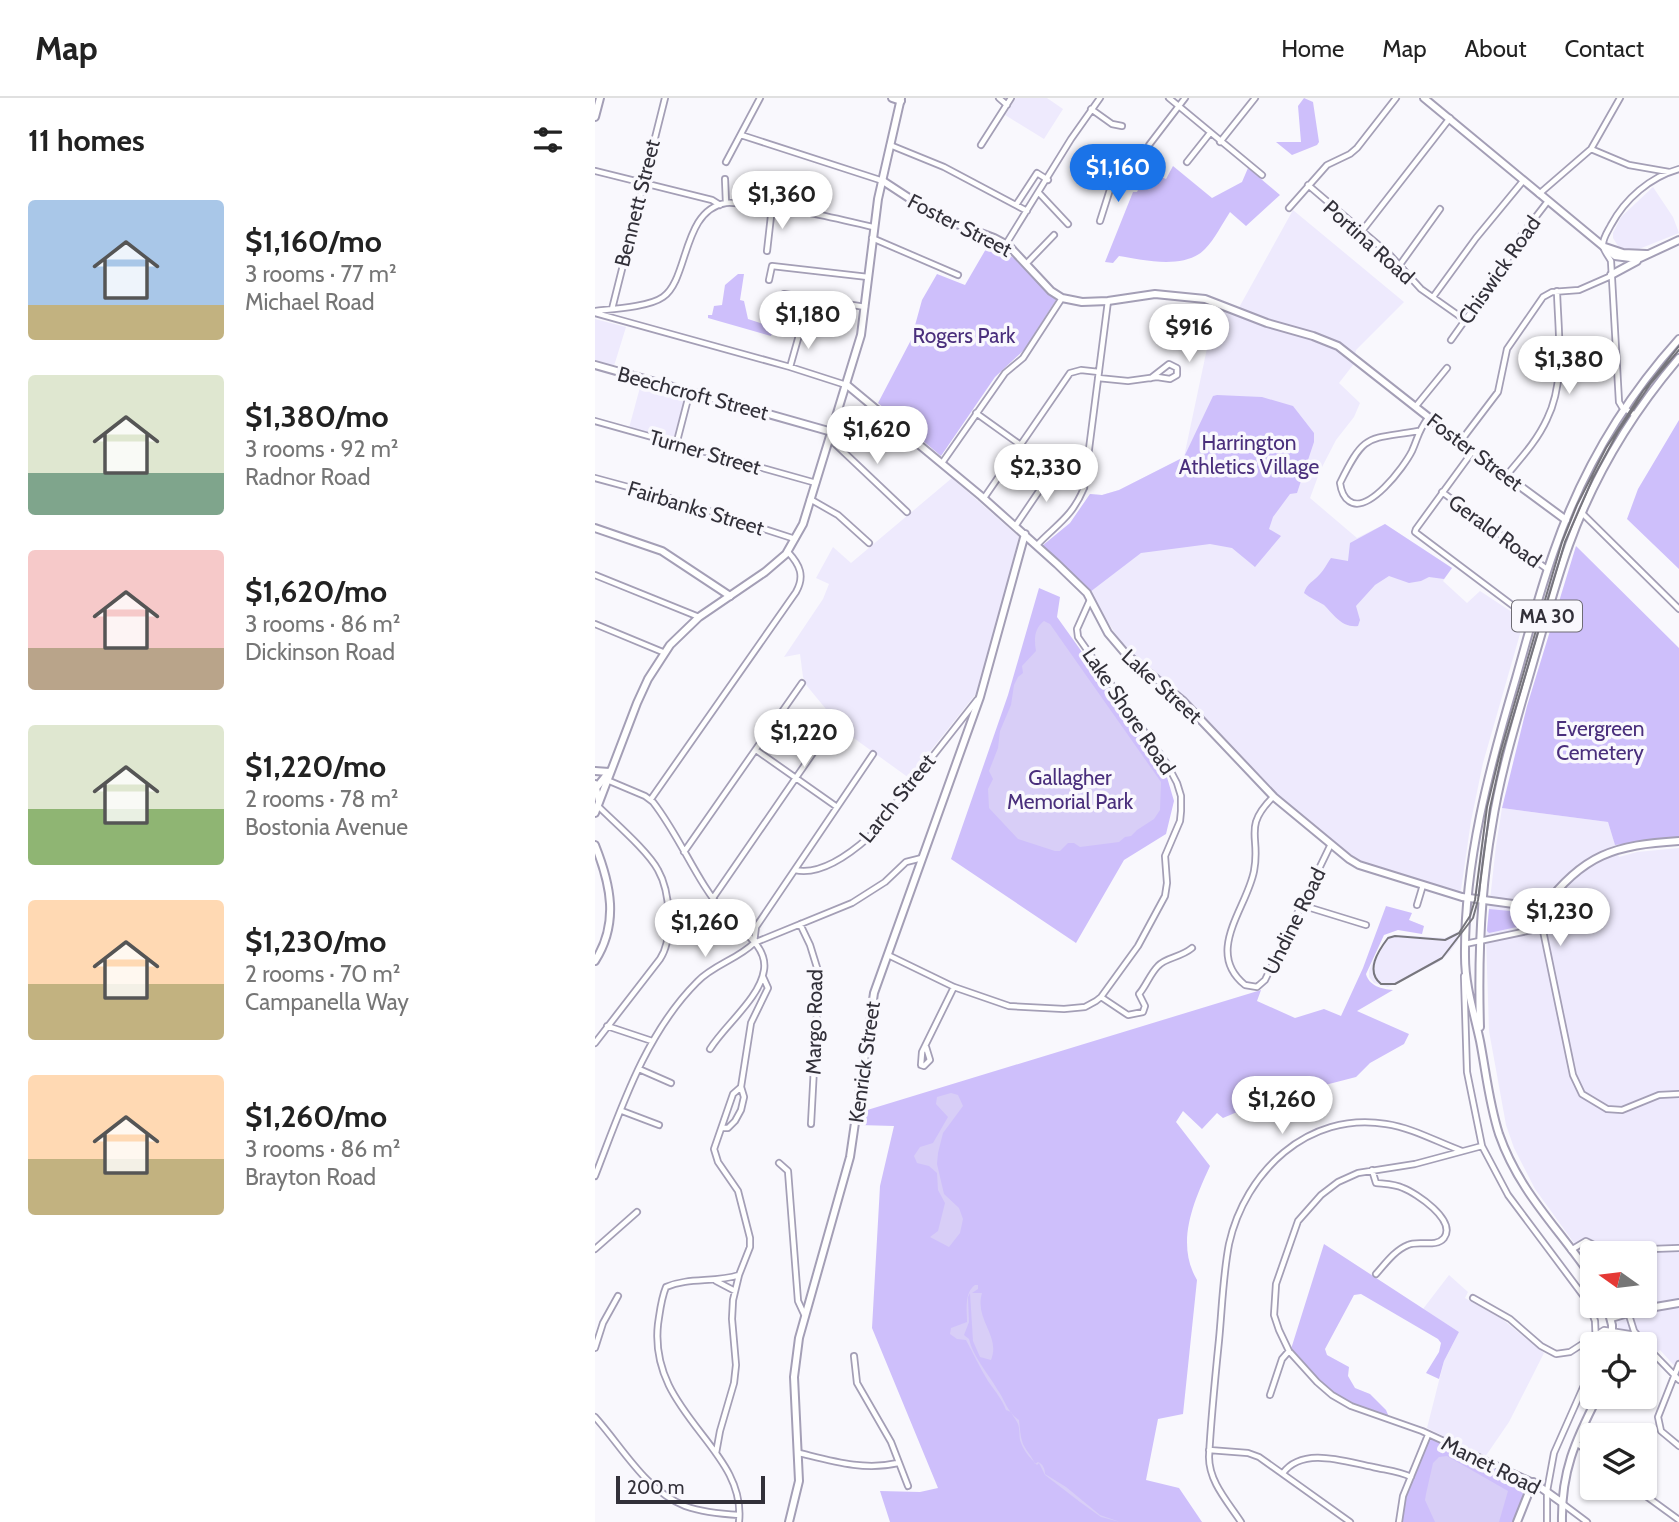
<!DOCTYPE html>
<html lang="en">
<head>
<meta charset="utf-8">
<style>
	body { margin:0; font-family:Cabin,sans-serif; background:#f6f6f6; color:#222; height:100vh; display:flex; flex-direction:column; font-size:26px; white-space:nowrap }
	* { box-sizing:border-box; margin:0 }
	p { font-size:23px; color:#767676 }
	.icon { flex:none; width:38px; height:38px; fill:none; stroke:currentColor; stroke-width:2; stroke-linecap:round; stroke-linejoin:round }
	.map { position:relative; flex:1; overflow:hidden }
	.side { display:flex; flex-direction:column; background:#fff; width:595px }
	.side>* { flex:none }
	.needle { width:46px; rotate:284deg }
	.fabs { position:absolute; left:985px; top:1143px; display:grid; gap:14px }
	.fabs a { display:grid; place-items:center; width:77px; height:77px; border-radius:7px; background:#fff; box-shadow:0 2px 5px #0004; font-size:35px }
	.scale { position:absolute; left:21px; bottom:18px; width:149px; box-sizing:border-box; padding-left:7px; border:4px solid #323039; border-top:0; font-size:19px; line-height:24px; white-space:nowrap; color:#323039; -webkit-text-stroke:5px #f9f8fd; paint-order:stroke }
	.price { position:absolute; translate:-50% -60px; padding:0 16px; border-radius:24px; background:#fff; color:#222; font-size:23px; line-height:46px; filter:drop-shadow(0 2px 4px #0008) }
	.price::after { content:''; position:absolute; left:50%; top:42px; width:21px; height:16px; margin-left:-10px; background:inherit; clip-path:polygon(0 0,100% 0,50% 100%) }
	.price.current { background:#1a73e8; color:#fff }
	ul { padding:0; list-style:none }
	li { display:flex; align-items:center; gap:21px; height:175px; padding:0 28px }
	li span { display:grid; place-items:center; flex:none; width:196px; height:140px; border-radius:7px; color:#555 }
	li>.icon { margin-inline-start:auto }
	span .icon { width:84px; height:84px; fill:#fffc; stroke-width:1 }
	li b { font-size:30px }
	h2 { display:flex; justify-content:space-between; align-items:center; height:84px; padding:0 28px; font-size:30px }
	header { display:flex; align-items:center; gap:42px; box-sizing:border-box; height:98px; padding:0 35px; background:#fff; border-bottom:2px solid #e0e0e0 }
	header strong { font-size:33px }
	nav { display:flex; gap:38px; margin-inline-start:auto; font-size:24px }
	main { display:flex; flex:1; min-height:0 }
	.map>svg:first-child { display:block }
	.built { fill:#eeeafd }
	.green { fill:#cebffb }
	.water { fill:#d8cef7 }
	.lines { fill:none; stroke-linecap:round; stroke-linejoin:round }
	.street-casing { stroke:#a49fb6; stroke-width:8 }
	.secondary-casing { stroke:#a49fb6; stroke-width:10 }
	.primary-casing { stroke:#a49fb6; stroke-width:10 }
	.street { stroke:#fff; stroke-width:4.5 }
	.secondary { stroke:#fff; stroke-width:6 }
	.primary { stroke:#fff; stroke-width:6 }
	.tram { stroke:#77767d; stroke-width:2 }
	.labels { text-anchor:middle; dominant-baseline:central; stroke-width:7; stroke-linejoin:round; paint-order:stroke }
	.shield { fill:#f9f8fd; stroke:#6e6c74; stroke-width:2 }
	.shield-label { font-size:19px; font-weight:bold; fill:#323039 }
	.street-label { font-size:21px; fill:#323039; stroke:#f9f8fd }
	.park-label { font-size:21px; fill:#4a2f7c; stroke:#f9f8fd }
</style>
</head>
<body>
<header>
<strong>Map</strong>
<nav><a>Home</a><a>Map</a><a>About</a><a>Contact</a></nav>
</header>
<main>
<section class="side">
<h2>11 homes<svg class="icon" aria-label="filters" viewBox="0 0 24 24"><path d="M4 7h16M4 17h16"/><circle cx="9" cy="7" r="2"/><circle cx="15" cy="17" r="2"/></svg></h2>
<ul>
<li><span style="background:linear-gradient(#a9c7e8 75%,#c2b280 0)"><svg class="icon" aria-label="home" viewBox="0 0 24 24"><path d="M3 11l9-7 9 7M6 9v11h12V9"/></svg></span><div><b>$1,160/mo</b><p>3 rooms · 77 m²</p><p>Michael Road</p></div></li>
<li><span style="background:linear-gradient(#dfe7d0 70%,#7fa58c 0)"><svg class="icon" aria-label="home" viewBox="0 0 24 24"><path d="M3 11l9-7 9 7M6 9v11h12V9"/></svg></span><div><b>$1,380/mo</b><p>3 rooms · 92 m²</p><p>Radnor Road</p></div></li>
<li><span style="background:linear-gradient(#f6c9c9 70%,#b9a48a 0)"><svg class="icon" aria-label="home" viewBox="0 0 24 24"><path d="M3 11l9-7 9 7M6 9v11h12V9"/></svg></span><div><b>$1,620/mo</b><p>3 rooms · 86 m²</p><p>Dickinson Road</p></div></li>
<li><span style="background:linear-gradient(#dfe7d0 60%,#8fb573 0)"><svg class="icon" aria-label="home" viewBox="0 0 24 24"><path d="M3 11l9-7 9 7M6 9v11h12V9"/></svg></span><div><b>$1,220/mo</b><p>2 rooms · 78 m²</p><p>Bostonia Avenue</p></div></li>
<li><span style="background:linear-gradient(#ffd9b3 60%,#c2b280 0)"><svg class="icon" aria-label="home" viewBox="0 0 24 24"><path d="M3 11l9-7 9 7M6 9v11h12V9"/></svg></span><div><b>$1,230/mo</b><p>2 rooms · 70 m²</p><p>Campanella Way</p></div></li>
<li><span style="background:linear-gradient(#ffd9b3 60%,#c2b280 0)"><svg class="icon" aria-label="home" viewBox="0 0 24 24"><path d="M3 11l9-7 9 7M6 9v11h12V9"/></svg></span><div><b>$1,260/mo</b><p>3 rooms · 86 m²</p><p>Brayton Road</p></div></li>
</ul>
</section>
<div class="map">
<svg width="1084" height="1424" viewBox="0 0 1084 1424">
	<rect width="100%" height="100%" fill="#f9f8fd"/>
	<!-- built -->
	<path class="built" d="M421,0H452L468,11L449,41L410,17Z
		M1058,89L1078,119L1084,135L1044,151H1030L1023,148L1018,140V135L1026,119Z
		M698,112L809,204L761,252L758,267L744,285L765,305L759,319L741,342L725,373L715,400L762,440L790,426L857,470L848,483L872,505L885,493L929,522L888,665L876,723L866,792L863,794L763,763L683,700L596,606L542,561L524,542L493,491L447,448L475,425L495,396L507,397L524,392L589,359L621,208L641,215Z
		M0,221L31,229L19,268L0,263Z
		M47,282L91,295L78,343L34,330Z
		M357,380L424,439L384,592L314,680L249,633L212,588L208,579L205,556L189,559L228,501L234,486L221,480L238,449L256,465Z
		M907,710L1013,724L1024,759L1042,754L1084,750V1273L1065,1252L1050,1266V1246H1025L1020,1208H1050V1155H998L997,1170L940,1091L919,1050L911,1027L894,933L891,838L901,748Z
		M862,834L863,843L853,856L844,864L793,889L779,885L774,879V873L778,863L793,838L805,837L850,840Z
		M854,1177L873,1194L870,1200L907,1221L949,1255L914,1324L890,1359L832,1330L849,1263L864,1234L828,1211Z"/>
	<!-- green -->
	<path class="green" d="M709,0L718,4L724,44L722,47L697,57L681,44H706L703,8Z
		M578,68L617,100L647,84L653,70L685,97L651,128L635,114C627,126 620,141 610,151C590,172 548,162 524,158L518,165L510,164L538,94H542L552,73L571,81Z
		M395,144L426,165L461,202L429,252L400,279L346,358L283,305L316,242L327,202L342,176L370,187Z
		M143,176H149L145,202L149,203L153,221L171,227L180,226L176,238L113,220V217H117L119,208L127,207L130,187Z
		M622,297L667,299L698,308L719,335V344L702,395L695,396L678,419L674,431L686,438L660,469L637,450L615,446L546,455L495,494L447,448L475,425L495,396L507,397L524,392L589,359L618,298Z
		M1084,322V471L1032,421L1043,391Z
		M790,426L857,470L849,481L834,479L826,483L814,485L794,478L780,487L761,508L765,522L763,528C747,530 739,517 729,507C723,503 715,500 709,495C712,485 718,484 725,476C730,471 732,465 736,460L753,463L755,445Z
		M981,448L1084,550V740L1020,747L1013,724L907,710L932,608Z
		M444,490L465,499L462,519L569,669L579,703L571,736L529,762L481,845L356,761L413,597Z
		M791,808L817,815L814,822L829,828L827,836L803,832L789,837L771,876C774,888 787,891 798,892L762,913L814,936L809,946L775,965L761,979L668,1003L628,1020L622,1015L607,1031L588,1013L581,1024L615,1068C599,1103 580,1145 602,1182L588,1316L563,1321L551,1382L584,1390L607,1424H295L285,1393L325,1394L343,1390L277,1230L285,1088L299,1028L264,1027L269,1013L666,892L662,903L700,920L729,911L746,918L768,870Z
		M894,811L936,815L939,821L935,826L894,835L892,833Z
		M729,1146L864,1234L849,1263L844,1281L831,1275L844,1254L846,1245L843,1241L766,1196L759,1197L730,1251L732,1257L754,1269L753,1278L760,1290L775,1296L791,1312L794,1319C771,1311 748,1305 728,1289C716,1278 706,1263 696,1251Z
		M838,1341L933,1386L919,1424H807C808,1397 822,1368 834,1343Z"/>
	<!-- water -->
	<path class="water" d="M449,523L455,526L566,684L565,712L559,721L542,732L536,738L530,739L524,744L485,749L479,745H473L465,753H460L423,741L394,710L393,691L398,681L394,673L403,650L405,633L416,607L419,587L423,579L428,575L427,568L441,553C439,541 439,531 449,523Z
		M356,995L363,997L368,1008L348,1035L343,1055L342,1066L349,1096L364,1110L368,1121L365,1135L354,1149L335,1139L343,1133L350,1105L343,1092L342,1075L334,1068L322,1065L319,1058L325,1049L338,1045L353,1019L341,1006L342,999Z
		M380,1187H383V1191L377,1195H387C379,1222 406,1237 396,1262L385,1259L378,1243L375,1195L373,1199L374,1224L369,1237L374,1241C378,1259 393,1275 402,1291C410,1302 412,1314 424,1322C425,1330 425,1338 428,1346C432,1354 437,1358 440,1366L443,1364C448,1366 450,1371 450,1376L471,1389L505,1417L525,1424L506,1419L485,1404L450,1377L444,1365L442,1367C435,1360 428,1352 425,1342C424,1336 425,1329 422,1324C420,1320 417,1317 416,1314L411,1312C407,1301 400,1293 393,1283C385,1270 378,1255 371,1242L362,1241L355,1236L356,1230L372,1224C372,1212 369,1195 380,1187Z
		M852,1358L913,1393L904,1424H840L830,1402L831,1396L838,1365L844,1359Z"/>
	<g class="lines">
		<!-- street casing -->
		<g class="street-casing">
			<path id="street" d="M404,0L412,7
				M574,0L667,77
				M496,11L517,26L527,28
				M146,37L288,83
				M625,44L660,0
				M295,47L349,69L432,113
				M386,47L416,0
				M996,51L1034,67L1074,74
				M131,64L165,0
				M592,64L615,35
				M493,67L518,82L542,88L549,71L554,47L590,0
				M0,73L117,102L125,107
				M130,81L131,105
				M713,87L794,156L826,191L870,222
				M444,95L473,126
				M944,96L996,51L1025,0
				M421,107L442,75L453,82
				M694,110L732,67L755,56L762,50L801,0
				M505,123L518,82
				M767,133L855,20
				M277,140L363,177
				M411,146L476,41L505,0
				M172,153L177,109
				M432,165L459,137
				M804,168L845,111
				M174,182L177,168L273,179
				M838,199L881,140L928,83
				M17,211L70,0
				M185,212L189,196L270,209
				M0,213C18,211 54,209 68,199C94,181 87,112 131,105C141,104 153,107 163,108C203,111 240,120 278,129
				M0,215L195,269L251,287
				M856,242L910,166L926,138L953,103
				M195,269L206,230
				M503,280L533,283L562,279L575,281L582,277V270L574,266L556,280
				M821,308L852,270
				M381,315L459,371L489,390
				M1040,317L1027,309L1024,304L1016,163C1014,159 1009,153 1008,148C1007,141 1013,133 1016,127C1030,101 1055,79 1084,71
				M0,323L221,385
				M823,333C772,342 770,334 745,385C746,392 748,399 754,403C773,417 809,369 817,353C823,340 823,333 833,320
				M235,341L312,414
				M865,344L903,294L912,251L948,199L957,194L984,192L1016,178
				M81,347L95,293
				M878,353L821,431L820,434L937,522
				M347,365L410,275L428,260L467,200
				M911,378C926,360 942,343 952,321C971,283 963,234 962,193
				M0,380L74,400L200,441
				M847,394L952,471
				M389,400L475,275L486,272L504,274
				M215,401L243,417L274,445
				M987,415L1084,511
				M421,427L459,371
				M442,447C462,426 477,419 489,390L513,203
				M0,477L104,519
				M0,526L70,555
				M161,652L242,709
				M12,682L50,698L58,704C86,740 101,783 131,817C145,832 173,848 169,872C165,900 130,927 115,951
				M678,699C647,730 666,738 659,773C652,810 609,854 650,887L662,889L670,882L736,746
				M56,701L201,494C210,478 205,467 193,454
				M89,754L207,585
				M200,772C226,778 256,755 274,739L382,602
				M118,800L238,626
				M706,807L771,827
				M822,807L828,787
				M948,810L946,823L978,977L987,996L1012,1011L1027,1012L1064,997L1084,996
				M205,826L215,847L224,876L216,1026
				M159,844L161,829L278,656
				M870,846L947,830
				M293,857L359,889L414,908L469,911L490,909L501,903L506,899L543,848L570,798L572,785L570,758L585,723L586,713V698L582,685L572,666L483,539L482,531L495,502
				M869,878L872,974L887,1048L913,1097L993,1204L1000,1223L1001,1246
				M506,899L533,917L548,914L550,908L544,896C551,888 555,876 563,868C571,859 585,860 597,850
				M12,928L57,943
				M0,945L65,861C79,840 75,793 63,772C53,753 19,724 3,708
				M331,949L335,962L329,968L326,967L327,954L359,889
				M44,971L76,985
				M27,1013L64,1027
				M127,1030H133L140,1023L146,1012L149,999L146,989L156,925L173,890L168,879
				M887,1048L820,1066L763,1075L743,1084L726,1097L703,1123L681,1186L679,1217L684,1232L694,1253L722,1284L737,1297L756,1308L827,1333L938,1384
				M184,1065L193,1073L203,1203L209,1216
				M777,1072L781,1085C790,1086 800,1086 808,1090C821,1095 862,1122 849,1140C841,1150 823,1142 813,1147C800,1152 790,1166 781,1176
				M0,1078C26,1011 50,936 102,884C118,867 143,861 159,845L257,805L290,784L311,764L327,760
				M0,1151L42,1114
				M976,1152L991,1143L999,1147L1002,1153
				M1002,1153L1084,1150
				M990,1169L998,1161
				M144,1177C120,1185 94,1179 71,1189C66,1201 65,1213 63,1226C53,1316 152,1350 144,1424
				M121,1183L140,1193
				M878,1200L915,1221L946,1248L961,1256L975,1254L1009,1232L1041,1237
				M1033,1214L1039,1233L1050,1246
				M1050,1247L1084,1282
				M0,1250L8,1225L23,1198
				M259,1258L262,1285L296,1344L313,1388
				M1084,1266L1063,1319L1066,1333L1084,1348
				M675,1297L687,1261L694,1253
				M0,1319C28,1350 50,1392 90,1408C107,1414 126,1416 144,1417
				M981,1345L998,1357
				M614,1352L653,1355L664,1359L755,1424
				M121,1355L125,1333L139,1285L141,1267L137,1221L138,1202L144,1177L155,1149V1140L143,1093L123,1064L119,1051L138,996L146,989
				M204,1355C237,1363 269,1373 303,1365
				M688,1375C708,1348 751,1364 778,1369C790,1372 804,1373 816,1379
				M1040,1390L1084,1422
				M968,1406L992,1424
				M646,1424C633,1404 614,1384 614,1359C616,1320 620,1281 624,1242C627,1211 628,1177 634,1146C650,1074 713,1013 791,1026C818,1030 842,1044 867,1053
				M804,1424L808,1398L833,1337
				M952,1424V1393L959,1355L998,1267"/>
		</g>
		<!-- secondary casing -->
		<g class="secondary-casing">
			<path id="secondary" d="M297,0L306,3
				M829,0L1020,158L1043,161L1084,142
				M0,19L5,0
				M288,83L343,119L399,140L414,148L456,193L467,200L487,204L513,203L560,196L610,201L672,225L718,238L743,248L865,344L971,422
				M1010,149L1028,155L1051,156
				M1016,177L1042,163
				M0,267L237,334
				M252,287L386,398L462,466L492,495L513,535L530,555L587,602L679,699L754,761L764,767L867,799L948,810C988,756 1020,747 1084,743
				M0,430L67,453L135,498
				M0,686L4,703
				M1,690L14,674
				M0,747C16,787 24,825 0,863
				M1016,1220L1043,1212L1084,1205
				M194,1424L204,1383L199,1279L204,1240L255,1059L279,895L385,599L430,436
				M922,1424L938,1384L966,1404"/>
		</g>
		<!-- primary casing -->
		<g class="primary-casing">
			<path id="primary" d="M0,673L14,674
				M0,715L42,605L53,581L75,547L104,519L170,474L191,456L208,426L266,237L283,101L306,0
				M885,929C883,862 885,795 897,728C906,670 924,615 940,558C951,521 961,483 974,447C999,378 1037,315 1084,260
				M998,1181C964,1130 925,1096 904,1036C894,1005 891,974 885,943C879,915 870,887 870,859C869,764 894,671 921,580C933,538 944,495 959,453C986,375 1029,302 1084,241
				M1012,1208L1017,1227V1246
				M967,1424C966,1374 980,1343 1003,1298"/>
		</g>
		<!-- street -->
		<use href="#street" class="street"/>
		<!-- secondary -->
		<use href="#secondary" class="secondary"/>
		<!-- primary -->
		<use href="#primary" class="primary"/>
		<!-- tram -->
		<path class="tram" d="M1084,248L1048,293L1011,350L982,407L967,444L905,655L892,709L880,802L875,818L864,835L850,842L800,838L793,840C783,853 770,873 786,886H800L847,860L878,820L883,802L895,710L907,656L970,444L998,380L1023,334L1056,285L1084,252"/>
	</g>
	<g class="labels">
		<!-- shield labels -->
		<rect class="shield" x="917" y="502.5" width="70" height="31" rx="5"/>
		<g class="shield-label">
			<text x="952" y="518">MA 30</text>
		</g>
		<!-- street labels -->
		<g class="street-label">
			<text transform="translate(42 105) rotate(-76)">Bennett Street</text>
			<text transform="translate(365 127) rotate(27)">Foster Street</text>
			<text transform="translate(774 144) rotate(42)">Portina Road</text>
			<text transform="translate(904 172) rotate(-55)">Chiswick Road</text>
			<text transform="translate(98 295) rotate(15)">Beechcroft Street</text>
			<text transform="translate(110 354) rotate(16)">Turner Street</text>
			<text transform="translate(880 354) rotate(37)">Foster Street</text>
			<text transform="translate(101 410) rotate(17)">Fairbanks Street</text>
			<text transform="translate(900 433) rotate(36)">Gerald Road</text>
			<text transform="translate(567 588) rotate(42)">Lake Street</text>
			<text transform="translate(534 613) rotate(56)">Lake Shore Road</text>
			<text transform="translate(302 700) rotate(-51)">Larch Street</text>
			<text transform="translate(699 823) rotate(-64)">Undine Road</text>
			<text transform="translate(219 924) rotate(-89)">Margo Road</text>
			<text transform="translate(269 964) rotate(-82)">Kenrick Street</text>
			<text transform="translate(896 1367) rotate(26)">Manet Road</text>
		</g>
		<!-- park labels -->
		<g class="park-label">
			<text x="369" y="237">Rogers Park</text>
			<text x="654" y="344">Harrington<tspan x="654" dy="24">Athletics Village</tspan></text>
			<text x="1005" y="630">Evergreen<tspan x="1005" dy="24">Cemetery</tspan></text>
			<text x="475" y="679">Gallagher<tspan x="475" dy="24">Memorial Park</tspan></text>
		</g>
	</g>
</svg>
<div class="fabs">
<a><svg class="needle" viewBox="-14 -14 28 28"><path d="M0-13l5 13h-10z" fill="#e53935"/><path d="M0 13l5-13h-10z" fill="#767676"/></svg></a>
<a><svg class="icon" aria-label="locate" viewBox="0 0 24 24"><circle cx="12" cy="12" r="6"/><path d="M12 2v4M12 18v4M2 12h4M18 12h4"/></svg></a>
<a><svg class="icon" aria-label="layers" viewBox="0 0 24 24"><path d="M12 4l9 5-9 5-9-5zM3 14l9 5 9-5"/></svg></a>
</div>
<div class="scale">200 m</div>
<b class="price current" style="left:523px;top:106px">$1,160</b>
<b class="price" style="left:187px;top:133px">$1,360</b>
<b class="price" style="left:213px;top:253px">$1,180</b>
<b class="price" style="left:594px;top:266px">$916</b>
<b class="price" style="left:974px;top:298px">$1,380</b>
<b class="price" style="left:282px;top:368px">$1,620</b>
<b class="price" style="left:451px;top:406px">$2,330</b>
<b class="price" style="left:209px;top:671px">$1,220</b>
<b class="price" style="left:965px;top:850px">$1,230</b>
<b class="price" style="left:110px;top:861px">$1,260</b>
<b class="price" style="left:687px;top:1038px">$1,260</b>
</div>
</main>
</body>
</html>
